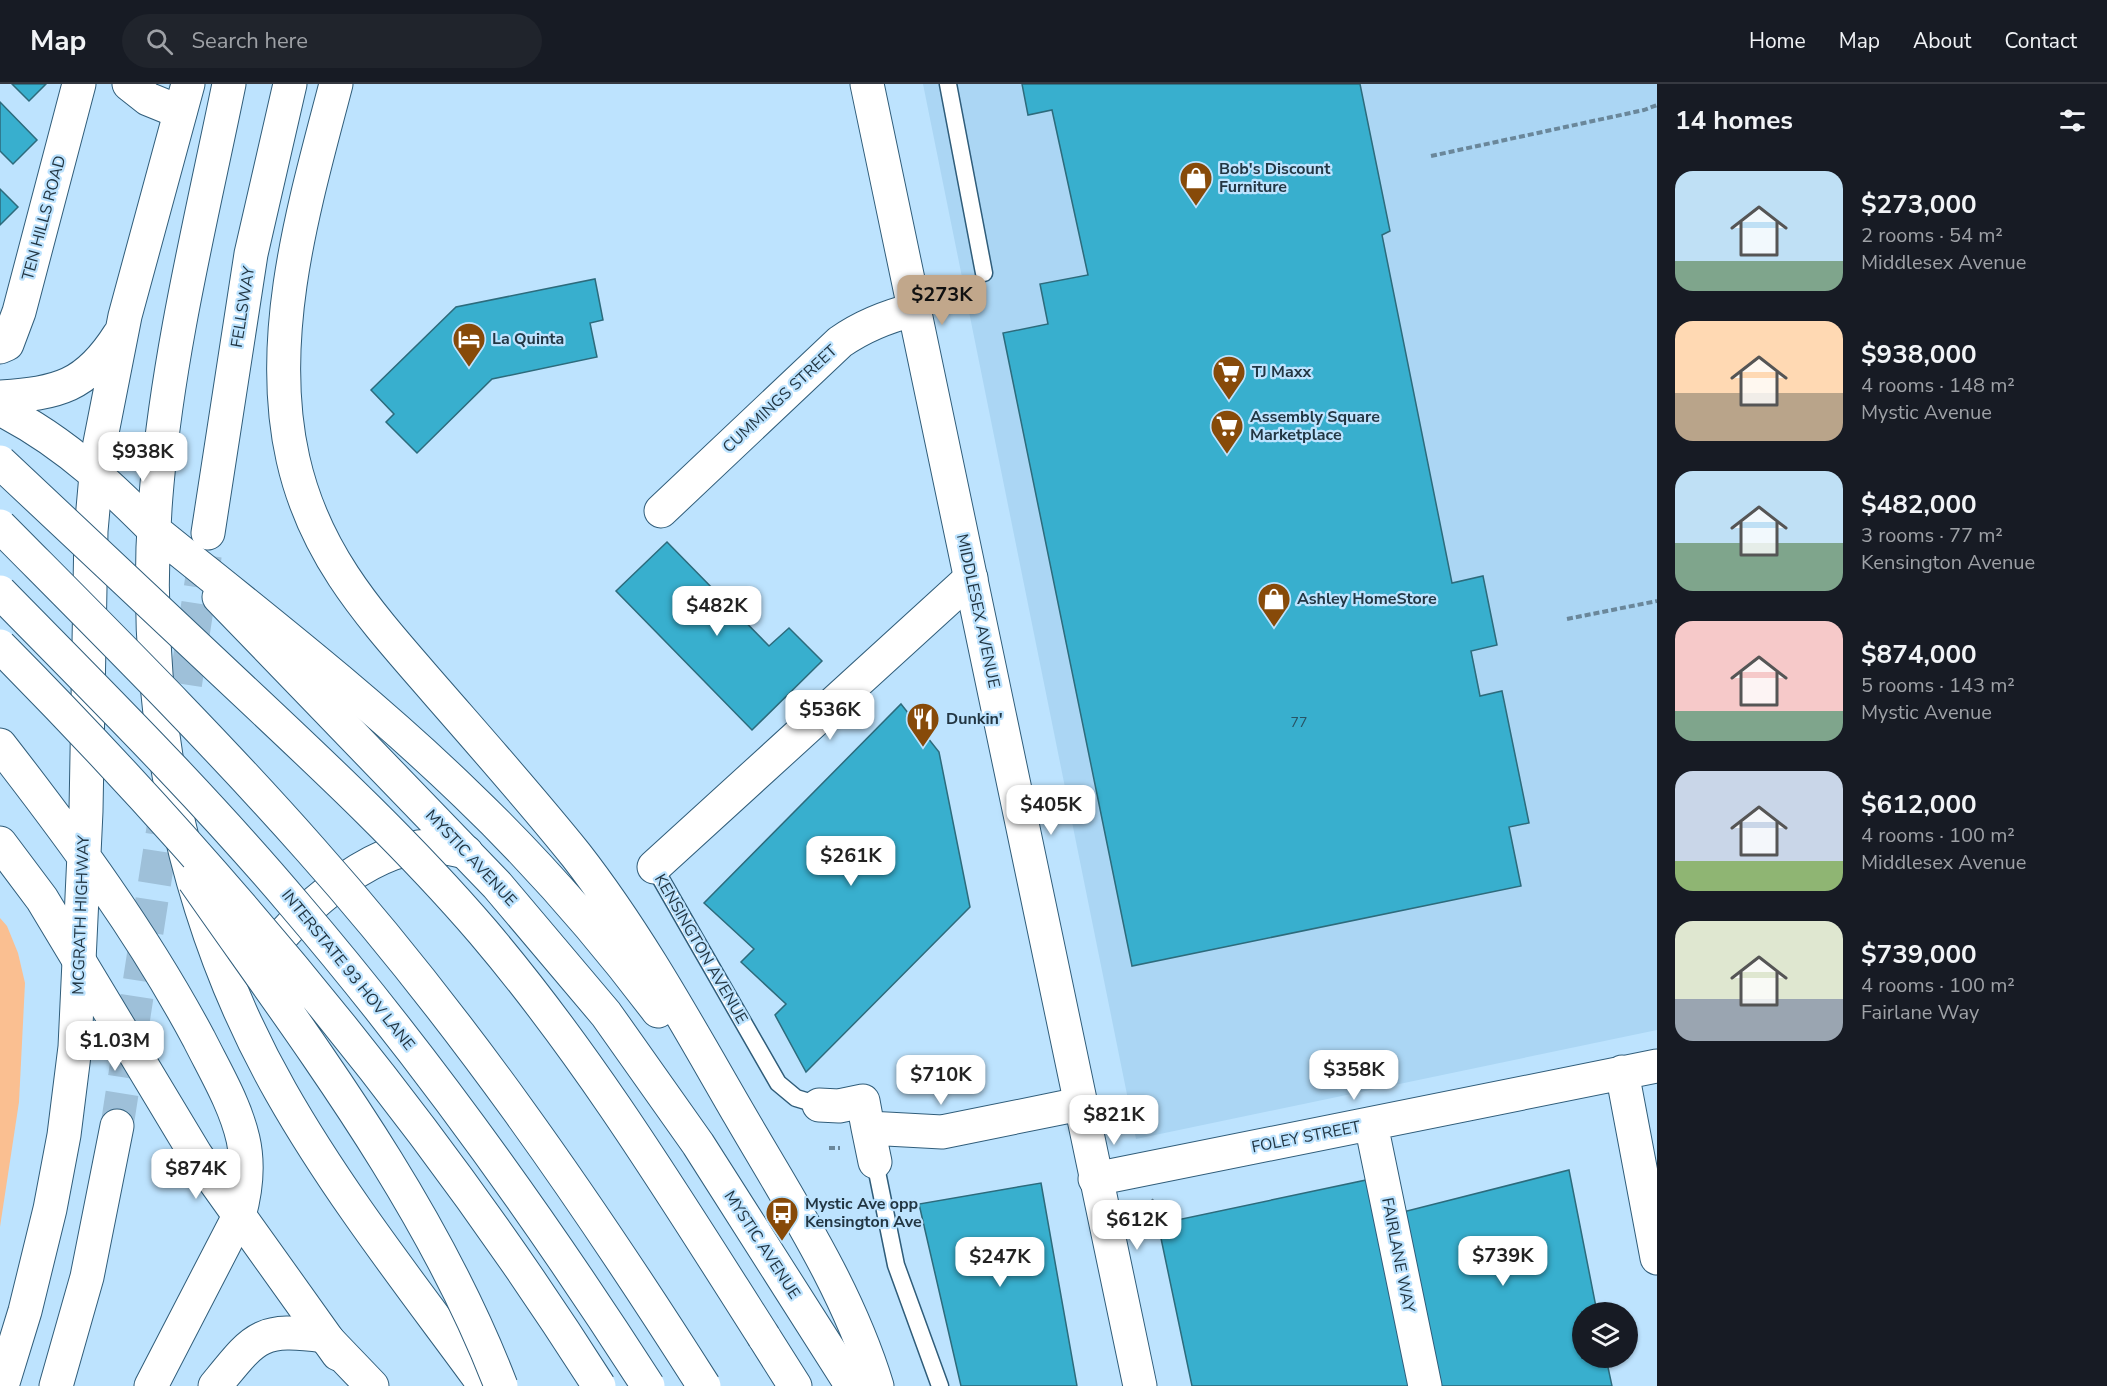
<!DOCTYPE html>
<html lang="en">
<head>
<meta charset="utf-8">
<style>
	body { margin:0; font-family:"Nunito Sans",sans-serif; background:#20242c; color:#f1f3f6; height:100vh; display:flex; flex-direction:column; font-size:22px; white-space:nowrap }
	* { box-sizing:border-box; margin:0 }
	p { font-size:20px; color:#9ea1a6 }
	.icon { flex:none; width:33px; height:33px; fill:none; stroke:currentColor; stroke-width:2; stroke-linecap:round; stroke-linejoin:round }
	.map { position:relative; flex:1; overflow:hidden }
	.drawer { display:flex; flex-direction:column; background:#171b24; width:450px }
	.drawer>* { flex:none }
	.tools { position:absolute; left:1572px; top:1218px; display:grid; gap:12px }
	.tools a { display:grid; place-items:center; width:66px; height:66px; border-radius:50%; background:#171b24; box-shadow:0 2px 4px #0004; font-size:30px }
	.price { position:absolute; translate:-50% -51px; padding:0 14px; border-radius:12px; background:#fff; color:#222; font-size:20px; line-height:39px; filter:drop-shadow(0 2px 3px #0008) }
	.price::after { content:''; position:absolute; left:50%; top:36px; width:18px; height:14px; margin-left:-9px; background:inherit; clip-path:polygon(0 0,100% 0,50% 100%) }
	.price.active { background:#c1a78b; color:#111 }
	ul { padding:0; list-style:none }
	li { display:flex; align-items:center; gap:18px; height:150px; padding:0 18px }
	li span { display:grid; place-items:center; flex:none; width:168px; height:120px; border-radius:18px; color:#555 }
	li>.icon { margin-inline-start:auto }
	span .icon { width:72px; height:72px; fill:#fffc; stroke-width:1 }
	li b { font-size:26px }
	h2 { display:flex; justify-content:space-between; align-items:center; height:72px; padding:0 18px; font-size:26px }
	header { display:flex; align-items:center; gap:36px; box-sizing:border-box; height:84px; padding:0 30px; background:#171b24; border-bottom:2px solid #363941 }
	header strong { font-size:28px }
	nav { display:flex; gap:33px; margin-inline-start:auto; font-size:21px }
	.search { width:420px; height:54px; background:#20242c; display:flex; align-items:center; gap:15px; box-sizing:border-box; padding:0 21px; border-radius:33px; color:#9ea1a6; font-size:22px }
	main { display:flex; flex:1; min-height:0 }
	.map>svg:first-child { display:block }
	.built { fill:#abd6f4 }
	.green { fill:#fabf91 }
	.building { fill:#38afce; stroke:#2d6b7c; stroke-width:1.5 }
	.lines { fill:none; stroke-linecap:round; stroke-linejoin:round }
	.trunk-tunnel { stroke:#9ec0d9; stroke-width:33; stroke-dasharray:33 16; stroke-linecap:butt }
	.service-casing { stroke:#305d7a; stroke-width:19 }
	.minor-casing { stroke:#305d7a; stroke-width:35 }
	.secondary-casing { stroke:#305d7a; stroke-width:35 }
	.trunk-casing { stroke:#305d7a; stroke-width:35 }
	.motorway-casing { stroke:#305d7a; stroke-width:35 }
	.path { stroke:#6a879a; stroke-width:4; stroke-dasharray:6 3; stroke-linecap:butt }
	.service { stroke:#fff; stroke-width:16 }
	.minor { stroke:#fff; stroke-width:33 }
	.secondary { stroke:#fff; stroke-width:33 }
	.trunk { stroke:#fff; stroke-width:33 }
	.motorway { stroke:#fff; stroke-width:33 }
	.motorway-bridge-casing { stroke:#305d7a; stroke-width:35; stroke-linecap:butt }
	.motorway-bridge { stroke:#fff; stroke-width:33 }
	.labels { text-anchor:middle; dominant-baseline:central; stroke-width:4.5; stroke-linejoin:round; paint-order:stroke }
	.number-label { font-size:14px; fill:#285466 }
	.poi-label { font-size:16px; font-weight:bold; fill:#223643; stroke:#bde3fe; text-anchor:start }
	.street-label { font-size:16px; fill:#223643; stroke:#bde3fe }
</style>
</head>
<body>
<header>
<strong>Map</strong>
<div class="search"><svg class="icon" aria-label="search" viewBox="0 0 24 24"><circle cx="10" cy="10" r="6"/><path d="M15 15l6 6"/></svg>Search here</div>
<nav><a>Home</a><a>Map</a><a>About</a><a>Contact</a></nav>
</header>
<main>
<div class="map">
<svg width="1657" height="1302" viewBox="0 0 1657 1302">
	<rect width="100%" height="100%" fill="#bde3fe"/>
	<!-- built -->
	<path class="built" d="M923,0H1657V946L1136,1055Z"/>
	<!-- green -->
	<path class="green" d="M0,834L7,842L18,869L25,899L19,1018L0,1143Z"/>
	<!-- building -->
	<path class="building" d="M12,0H46L29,17Z
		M1022,0H1360L1390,147L1382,151L1452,499L1483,492L1497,561L1471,567L1480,612L1502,607L1529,739L1509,743L1521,802L1132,882L1003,249L1048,240L1040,200L1088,191L1052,26L1028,31Z
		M0,18L37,56L13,80L0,67Z
		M0,105L18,123L0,141Z
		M595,195L603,236L590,239L597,273L492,295L417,369L386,338L394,330L371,306L456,223Z
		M667,458L769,562L789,544L822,577L752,646L616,507Z
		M901,620L939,668L970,823L806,988L775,931L786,920L741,878L754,865L704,819Z
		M1569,1086L1597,1228H1582V1274H1606L1612,1302H1433L1395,1130Z
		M1371,1095L1415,1302H1192L1158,1140Z
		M1041,1099L1077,1302H961L919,1120Z"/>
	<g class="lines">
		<!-- trunk-tunnel -->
		<path class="trunk-tunnel" d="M178,649L207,460
			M117,1042L168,712"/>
		<!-- service casing -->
		<g class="service-casing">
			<path id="service" d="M948,0L984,189
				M654,783L778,999L796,1014L819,1021
				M875,1078L896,1181L940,1302"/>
		</g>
		<!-- minor casing -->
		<g class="minor-casing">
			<path id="minor" d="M129,0L148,15L180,28
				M0,263L7,260L19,228L79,0
				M661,427L840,258C863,242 885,233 913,226
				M654,783L971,494
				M1622,988L1657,1174
				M819,1021L839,1022L863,1017L868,1044L942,1048L1080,1020
				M1371,1040L1425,1302
				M868,1044L875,1078
				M1095,1095L1657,982"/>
		</g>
		<!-- secondary casing -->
		<g class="secondary-casing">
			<path id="secondary" d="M867,0L1140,1302
				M0,325C68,359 118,409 171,463
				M219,513L497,801L606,930L698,1060L852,1302
				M0,759L42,815L196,1071L338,1270"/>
		</g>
		<!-- trunk casing -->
		<g class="trunk-casing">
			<path id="trunk" d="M0,313C58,309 86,303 119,251
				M208,449L251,170L290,0
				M0,661C73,755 143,850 199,955C215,987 235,1020 243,1055C249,1081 246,1107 239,1132L151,1302
				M2,1302L25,1227L50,1125L64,1051L75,963L86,727L91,447L98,369L125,232L188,0
				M56,1302L87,1193L117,1042
				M215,1302C255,1253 259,1243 324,1252"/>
		</g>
		<!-- motorway casing -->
		<g class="motorway-casing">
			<path id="motorway" d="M229,0C202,132 169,265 157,400C138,607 178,827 281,1008C340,1112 415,1206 485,1302
				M336,0C305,119 265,251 293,375C315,473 372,533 436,607C483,661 531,715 576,771C639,852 688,942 739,1030C790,1118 847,1204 877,1302
				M154,446C259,531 368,615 466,710C535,776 600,850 658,927
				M258,883C292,833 365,764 430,762C441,762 455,766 466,768
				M324,1252L372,1302
				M764,1253L795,1302"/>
		</g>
		<!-- path -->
		<path class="path" d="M1431,72L1644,26L1657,21
			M1567,535L1657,517
			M829,1064H840
			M1143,1125L1154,1116
			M1140,1145L1143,1125"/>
		<!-- service -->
		<use href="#service" class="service"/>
		<!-- minor -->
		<use href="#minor" class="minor"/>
		<!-- secondary -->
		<use href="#secondary" class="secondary"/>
		<!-- trunk -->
		<use href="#trunk" class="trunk"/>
		<!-- motorway -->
		<use href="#motorway" class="motorway"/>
		<!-- motorway-bridge casing -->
		<g class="motorway-bridge-casing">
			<path id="motorway-bridge" d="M0,378C83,456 165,533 248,611C329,687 411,764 483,848C590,974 676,1115 764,1253
				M0,442C105,548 211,653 310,765C458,931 585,1115 704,1302
				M0,508C100,610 202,711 294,820C424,972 540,1134 648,1302
				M0,562C224,788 428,1033 599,1302
				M194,796C307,958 430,1117 501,1302"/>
		</g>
		<!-- motorway-bridge -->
		<use href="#motorway-bridge" class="motorway-bridge"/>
	</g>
	<!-- icons -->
	<defs>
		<g id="shop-pin" transform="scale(1.725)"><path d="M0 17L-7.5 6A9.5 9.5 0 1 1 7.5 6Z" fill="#874a09" stroke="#bde3fe"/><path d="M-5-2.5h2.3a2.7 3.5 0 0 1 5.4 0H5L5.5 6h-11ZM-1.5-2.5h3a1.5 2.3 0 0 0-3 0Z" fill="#fff"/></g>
		<g id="hotel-pin" transform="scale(1.725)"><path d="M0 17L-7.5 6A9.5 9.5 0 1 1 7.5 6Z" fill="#874a09" stroke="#bde3fe"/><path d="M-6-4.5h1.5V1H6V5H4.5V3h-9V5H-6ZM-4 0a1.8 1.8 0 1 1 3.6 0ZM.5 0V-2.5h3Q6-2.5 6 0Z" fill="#fff"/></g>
		<g id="supermarket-pin" transform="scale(1.725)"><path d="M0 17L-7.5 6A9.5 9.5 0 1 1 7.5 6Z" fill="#874a09" stroke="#bde3fe"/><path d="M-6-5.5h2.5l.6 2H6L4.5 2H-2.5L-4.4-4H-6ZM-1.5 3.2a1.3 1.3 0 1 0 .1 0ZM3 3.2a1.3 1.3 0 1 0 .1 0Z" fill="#fff"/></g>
		<g id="restaurant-pin" transform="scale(1.725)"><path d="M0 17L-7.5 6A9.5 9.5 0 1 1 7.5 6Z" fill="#874a09" stroke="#bde3fe"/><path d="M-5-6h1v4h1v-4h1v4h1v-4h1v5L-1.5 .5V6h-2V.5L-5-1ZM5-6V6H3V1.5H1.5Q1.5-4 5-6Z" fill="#fff"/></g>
		<g id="bus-pin" transform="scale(1.725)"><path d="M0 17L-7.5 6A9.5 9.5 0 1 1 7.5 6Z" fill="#874a09" stroke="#bde3fe"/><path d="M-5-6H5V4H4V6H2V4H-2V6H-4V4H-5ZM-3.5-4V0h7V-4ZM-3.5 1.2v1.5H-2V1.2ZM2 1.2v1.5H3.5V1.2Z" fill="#fff"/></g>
	</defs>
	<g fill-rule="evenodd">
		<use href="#shop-pin" x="1196" y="94"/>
		<use href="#hotel-pin" x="469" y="255"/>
		<use href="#supermarket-pin" x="1229" y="288"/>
		<use href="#supermarket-pin" x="1227" y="342"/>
		<use href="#shop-pin" x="1274" y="515"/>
		<use href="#restaurant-pin" x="923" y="635"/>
		<use href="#bus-pin" x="782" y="1129"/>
	</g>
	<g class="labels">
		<!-- number labels -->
		<g class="number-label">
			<text x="1299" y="638">77</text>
		</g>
		<!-- poi labels -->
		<g class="poi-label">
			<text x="1219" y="85">Bob's Discount<tspan x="1219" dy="18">Furniture</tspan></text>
			<text x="492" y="255">La Quinta</text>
			<text x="1252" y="288">TJ Maxx</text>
			<text x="1250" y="333">Assembly Square<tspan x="1250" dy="18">Marketplace</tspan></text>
			<text x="1297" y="515">Ashley HomeStore</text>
			<text x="946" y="635">Dunkin'</text>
			<text x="805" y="1120">Mystic Ave opp<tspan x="805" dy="18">Kensington Ave</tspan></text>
		</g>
		<!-- street labels -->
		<g class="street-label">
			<text transform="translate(44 134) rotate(-75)">TEN HILLS ROAD</text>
			<text transform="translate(243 223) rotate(-81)">FELLSWAY</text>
			<text transform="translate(780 315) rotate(-43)">CUMMINGS STREET</text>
			<text transform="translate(978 527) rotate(78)">MIDDLESEX AVENUE</text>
			<text transform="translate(471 774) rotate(47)">MYSTIC AVENUE</text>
			<text transform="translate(81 831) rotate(-88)">MCGRATH HIGHWAY</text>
			<text transform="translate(701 865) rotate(60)">KENSINGTON AVENUE</text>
			<text transform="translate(348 886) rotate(51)">INTERSTATE 93 HOV LANE</text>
			<text transform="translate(1306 1053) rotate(-11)">FOLEY STREET</text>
			<text transform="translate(762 1161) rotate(57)">MYSTIC AVENUE</text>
			<text transform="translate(1398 1171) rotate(79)">FAIRLANE WAY</text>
		</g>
	</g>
</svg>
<div class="tools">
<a><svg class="icon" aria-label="layers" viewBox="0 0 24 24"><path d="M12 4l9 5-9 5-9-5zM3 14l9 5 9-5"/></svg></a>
</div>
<b class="price active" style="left:942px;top:242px">$273K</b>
<b class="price" style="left:143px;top:399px">$938K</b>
<b class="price" style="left:717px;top:553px">$482K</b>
<b class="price" style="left:830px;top:657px">$536K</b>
<b class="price" style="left:1051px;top:752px">$405K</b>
<b class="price" style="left:851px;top:803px">$261K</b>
<b class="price" style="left:115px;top:988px">$1.03M</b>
<b class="price" style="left:1354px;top:1017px">$358K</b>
<b class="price" style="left:941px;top:1022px">$710K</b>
<b class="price" style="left:1114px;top:1062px">$821K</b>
<b class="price" style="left:196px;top:1116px">$874K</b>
<b class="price" style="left:1137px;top:1167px">$612K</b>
<b class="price" style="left:1503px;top:1203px">$739K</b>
<b class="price" style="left:1000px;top:1204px">$247K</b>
</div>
<section class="drawer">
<h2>14 homes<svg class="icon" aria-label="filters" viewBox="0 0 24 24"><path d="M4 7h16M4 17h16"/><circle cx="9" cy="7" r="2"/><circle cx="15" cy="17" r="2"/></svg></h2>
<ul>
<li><span style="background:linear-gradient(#bfe0f5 75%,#7fa58c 0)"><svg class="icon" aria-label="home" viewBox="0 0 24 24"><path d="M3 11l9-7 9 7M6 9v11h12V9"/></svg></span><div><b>$273,000</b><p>2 rooms · 54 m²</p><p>Middlesex Avenue</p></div></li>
<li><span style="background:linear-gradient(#ffd9b3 60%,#b9a48a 0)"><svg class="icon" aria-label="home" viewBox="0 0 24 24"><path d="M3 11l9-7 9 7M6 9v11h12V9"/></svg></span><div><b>$938,000</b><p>4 rooms · 148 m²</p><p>Mystic Avenue</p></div></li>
<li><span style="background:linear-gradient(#bfe0f5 60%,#7fa58c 0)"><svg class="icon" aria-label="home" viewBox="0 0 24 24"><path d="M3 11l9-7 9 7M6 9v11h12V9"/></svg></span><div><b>$482,000</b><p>3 rooms · 77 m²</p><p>Kensington Avenue</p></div></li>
<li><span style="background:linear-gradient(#f6c9c9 75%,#7fa58c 0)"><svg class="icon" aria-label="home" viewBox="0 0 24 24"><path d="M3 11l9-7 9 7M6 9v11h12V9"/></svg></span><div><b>$874,000</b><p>5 rooms · 143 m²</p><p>Mystic Avenue</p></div></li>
<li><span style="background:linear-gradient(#c9d6e8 75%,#8fb573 0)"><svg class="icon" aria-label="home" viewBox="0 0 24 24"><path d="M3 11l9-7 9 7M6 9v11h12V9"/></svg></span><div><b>$612,000</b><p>4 rooms · 100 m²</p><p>Middlesex Avenue</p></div></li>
<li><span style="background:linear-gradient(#dfe7d0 65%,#9aa5b1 0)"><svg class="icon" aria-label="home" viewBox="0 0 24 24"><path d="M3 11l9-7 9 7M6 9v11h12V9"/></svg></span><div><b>$739,000</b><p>4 rooms · 100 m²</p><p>Fairlane Way</p></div></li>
</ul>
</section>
</main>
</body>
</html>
